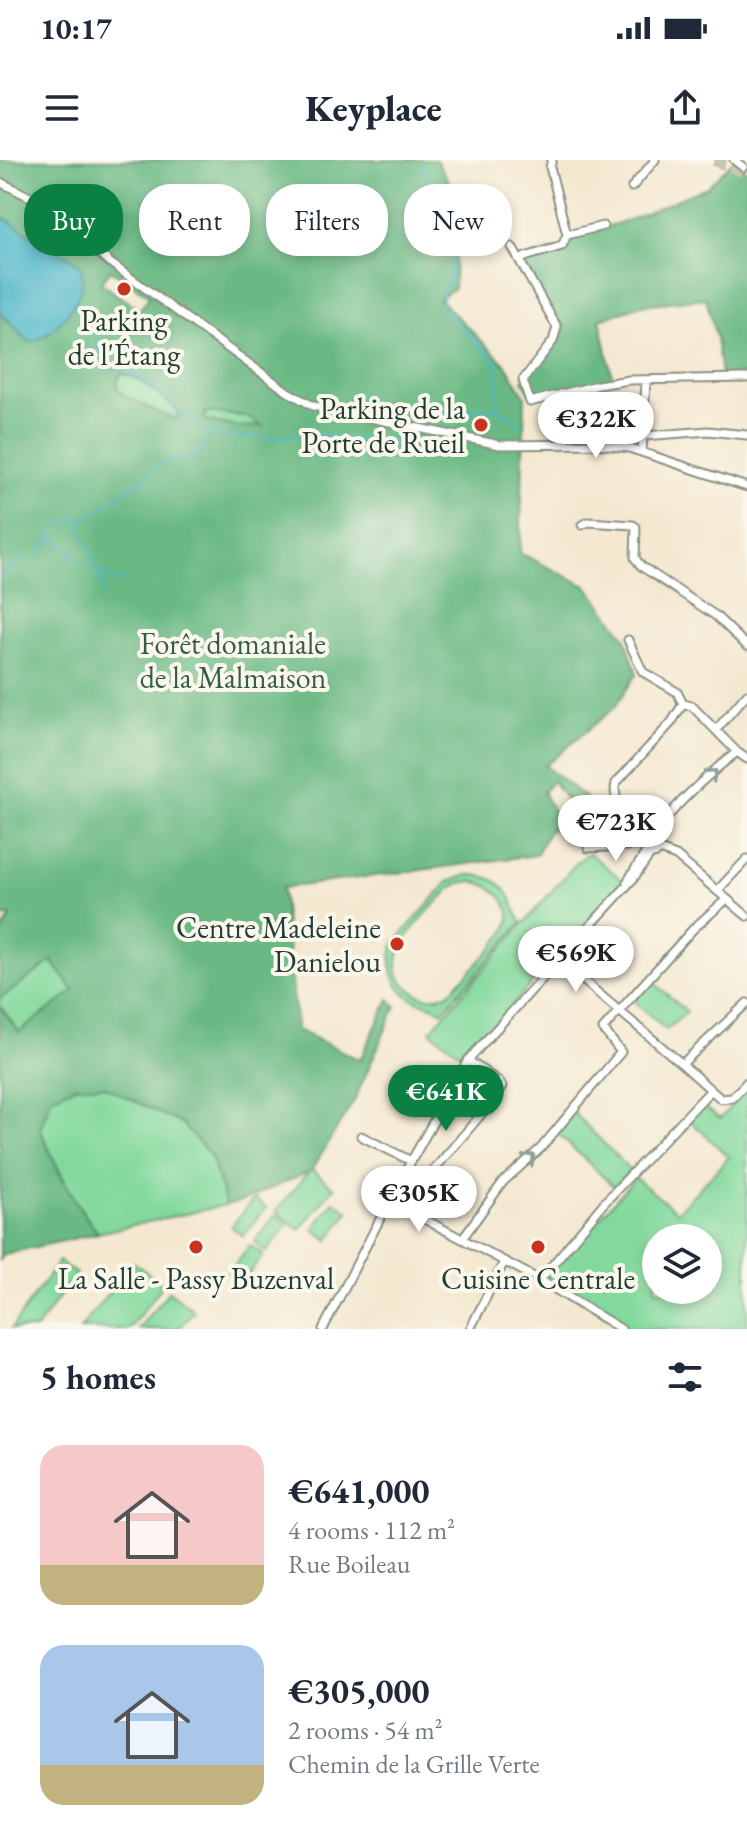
<!DOCTYPE html>
<html lang="en">
<head>
<meta charset="utf-8">
<style>
	body { margin:0; font-family:"EB Garamond",serif; background:#f2f2f3; color:#1f2937; height:100vh; display:flex; flex-direction:column; font-size:30px; white-space:nowrap }
	* { box-sizing:border-box; margin:0 }
	p { font-size:26px; color:#747a83 }
	.icon { flex:none; width:44px; height:44px; fill:none; stroke:currentColor; stroke-width:2; stroke-linecap:round; stroke-linejoin:round }
	.map { position:relative; height:1169px; overflow:hidden }
	.details { display:flex; flex-direction:column; background:#fff; flex:1 }
	.details>* { flex:none }
	.top-card { position:absolute; left:24px; top:24px; width:700px; height:72px; display:flex; gap:16px }
	.tools { position:absolute; left:642px; top:1064px; display:grid; gap:16px }
	.tools a { display:grid; place-items:center; width:80px; height:80px; border-radius:50%; background:#fff; box-shadow:0 4px 12px #0003; font-size:40px }
	.price { position:absolute; translate:-50% -68px; padding:0 18px; border-radius:28px; background:#fff; color:#222; font-size:26px; line-height:52px; filter:drop-shadow(0 2px 4px #0008) }
	.price::after { content:''; position:absolute; left:50%; top:48px; width:24px; height:18px; margin-left:-12px; background:inherit; clip-path:polygon(0 0,100% 0,50% 100%) }
	.price.current { background:#0b8043; color:#fff }
	ul { padding:0; list-style:none }
	li { display:flex; align-items:center; gap:24px; height:200px; padding:0 40px }
	li span { display:grid; place-items:center; flex:none; width:224px; height:160px; border-radius:24px; color:#555 }
	li>.icon { margin-inline-start:auto }
	span .icon { width:96px; height:96px; fill:#fffc; stroke-width:1 }
	li b { font-size:34px }
	h2 { display:flex; justify-content:space-between; align-items:center; height:96px; padding:0 40px; font-size:34px }
	.pill { padding:0 28px; border-radius:32px; background:#fff; box-shadow:0 4px 12px #0003; font-size:28px; line-height:72px }
	.pill.current { background:#0b8043; color:#fff }
	.status { display:flex; justify-content:space-between; align-items:center; height:56px; padding:0 40px; background:#fff; direction:ltr }
	.status svg { height:22px; fill:currentColor }
	header { display:flex; justify-content:space-between; align-items:center; height:104px; padding:0 40px; background:#fff; font-size:36px; font-weight:800 }
	.map>svg:first-child { display:block }
	.green { fill:#83d99d; stroke:#518b68; stroke-width:2; fill-rule:evenodd }
	.forest { fill:#6ab984; stroke:#447b5c; stroke-width:2; fill-rule:evenodd }
	.water { fill:#4cb6ca; stroke:#367a7f; stroke-width:2 }
	.lines { fill:none; stroke-linecap:round; stroke-linejoin:round }
	.stream { stroke:#4cb6ca; stroke-width:2 }
	.highway-tunnel { stroke:#c9c6b2; stroke-width:12; stroke-dasharray:12 6; stroke-linecap:butt }
	.street-casing { stroke:#8a9282; stroke-width:11 }
	.street { stroke:#fff; stroke-width:7 }
	.oneway { stroke:#8f9e9a }
	.poi-dot { fill:#c8321e; stroke:#fbf7ec; stroke-width:3 }
	.labels { text-anchor:middle; dominant-baseline:central; stroke-width:8; stroke-linejoin:round; paint-order:stroke }
	.poi-label { font-size:30px; fill:#1f3d34; stroke:#fbf7ec }
	.park-label { font-size:30px; fill:#335c49; stroke:#fbf7ec }
</style>
</head>
<body>
<div class="status"><b>10:17</b><svg viewBox="0 0 49 12"><path d="M0 12V9h3v3zM5 12V6h3v6zM10 12V3h3v9zM15 12V0h3v12zM26 1h20v11H26zM47 4h2v5h-2z"/></svg></div>
<header><svg class="icon" aria-label="menu" viewBox="0 0 24 24"><path d="M4 6h16M4 12h16M4 18h16"/></svg>Keyplace<svg class="icon" aria-label="share" viewBox="0 0 24 24"><path d="M12 15V3M7 8l5-5 5 5M5 13v7h14v-7"/></svg></header>
<div class="map">
<svg width="747" height="1169" viewBox="0 0 747 1169">
	<rect width="100%" height="100%" fill="#fbf7ec"/>
	<filter id="ink" filterUnits="userSpaceOnUse"><feTurbulence type="fractalNoise" baseFrequency=".0125" numOctaves="2"/><feDisplacementMap in="SourceGraphic" scale="16" xChannelSelector="R" yChannelSelector="G"/><feConvolveMatrix kernelMatrix="1 2 1 2 8 2 1 2 1" color-interpolation-filters="sRGB"/></filter>
	<filter id="wash" filterUnits="userSpaceOnUse"><feTurbulence type="fractalNoise" baseFrequency=".006" numOctaves="4" result="noise"/><feDisplacementMap in="SourceGraphic" scale="32" xChannelSelector="R" yChannelSelector="G"/><feGaussianBlur stdDeviation="1.8" result="paint"/><feColorMatrix in="noise" values="0 0 0 0 0 0 0 0 0 0 0 0 0 0 0 0 0 1.4 0 .05"/><feComposite in="paint" operator="in"/></filter>
	<g filter="url(#wash)">
		<rect width="100%" height="100%" fill="#f4e8d1"/>
		<!-- green -->
		<path class="green" d="M122,213L140,220L179,251L178,257L174,259C162,255 154,251 143,245C130,236 108,235 122,213Z
			M205,252L245,256L263,266L237,267L209,261L205,260Z
			M589,693L624,721L465,897L430,871L578,701Z
			M467,715C485,714 503,721 511,739C516,748 515,755 522,762L442,852C433,844 423,845 413,839C392,827 387,805 394,783L448,722ZM472,721C494,724 519,747 505,771C495,788 464,817 449,833C437,839 425,839 413,831C368,802 429,752 450,729L460,723Z
			M52,800L75,831L19,872L0,846V839Z
			M652,821L687,852L666,870L634,841Z
			M75,926H104L182,964L211,996L226,1045L98,1073C73,1042 55,1005 40,968L52,937Z
			M747,928V1169H630L548,1121V1116L635,1018L677,1052L729,997L688,959L701,944L720,959ZM656,1078H708V1130H656Z
			M574,953L630,1010L614,1027L557,973Z
			M311,1009L334,1028L299,1070L276,1051Z
			M254,1038L266,1048L243,1076L231,1067Z
			M334,1041L349,1052L328,1080L313,1069Z
			M276,1055L288,1064L266,1092L254,1082Z
			M250,1085L263,1095L242,1123L228,1113Z
			M59,1101L76,1114L36,1169H11Z
			M133,1102L163,1125L129,1169H80Z
			M169,1131L194,1151L179,1169H138Z"/>
		<!-- forest -->
		<path class="forest" d="M0,0H436L466,49L450,57L455,95L454,128L439,139L506,205L525,236L520,393L588,427L625,477L637,513L615,547L545,606L610,657L595,685L565,680L563,671L550,669L536,695L282,728L297,870L360,900L389,839L396,846L355,939L311,1011L242,1041L226,1045L211,996L182,964L104,926H75L52,937L40,969C55,1005 73,1042 98,1073L4,1094L0,1100V846L19,872L74,831L52,801L0,839V774L11,756L0,757V152L28,182L48,174L65,155L11,62L0,56ZM110,110L149,136L140,150L101,123ZM121,213L140,220L179,251L177,257L174,259C162,255 154,251 143,245C130,236 108,235 121,213ZM205,252L245,256L262,266L237,267L209,261L205,260ZM553,621L572,649L560,665L543,632Z
			M733,1L747,11V215L721,216L716,178L706,138L642,145L600,159L613,220L532,235L523,221L561,175V169L523,104L530,97L567,86L573,76L629,60L707,27Z"/>
		<!-- water -->
		<path class="water" d="M0,56L79,104C94,130 55,178 29,182L0,152Z"/>
		<g class="lines">
			<!-- stream -->
			<path class="stream" d="M422,5C438,39 459,76 450,116C447,128 441,134 441,147L497,203L498,249
				M92,162C102,175 92,189 104,204L110,206L111,209C141,205 181,258 209,272C216,276 225,275 233,276C247,277 262,278 276,278C299,278 322,268 343,279L398,281L402,284L410,271
				M414,264C427,253 477,247 495,249C505,250 512,262 523,264
				M64,362L78,359L82,362L148,315C160,299 175,295 194,299L211,275
				M82,362L81,375L91,391L95,405
				M51,375C77,401 88,410 124,422
				M39,394L58,364
				M96,410L104,433
				M0,418L8,413L21,396H25"/>
		</g>
	</g>
	<g filter="url(#ink)">
		<g class="lines">
			<!-- highway-tunnel -->
			<path class="highway-tunnel" d="M714,0L747,13"/>
			<!-- street casing -->
			<g class="street-casing">
				<path id="street" d="M552,0L550,7L567,75
					M734,0L743,7
					M0,22L54,49L76,73L109,102L288,232L313,246L500,285L597,284L629,288L747,327
					M632,27L655,0
					M512,87L557,167L553,181L523,220L530,242L598,225L629,220L747,218
					M520,101L525,97L562,86L567,75L603,66
					M644,276L708,271L747,275
					M642,292L646,221
					M582,365L588,362L633,365L636,367L635,398L641,406L716,456L747,486
					M628,480L643,512L677,532L683,544L692,546L737,592L747,599
					M716,570L747,534
					M650,680C643,657 609,651 616,623L671,563L683,544
					M653,680C664,653 712,611 737,592
					M588,688L644,685
					M659,690L676,696L747,756
					M627,722L646,692
					M717,731L747,699
					M559,800L682,904
					M747,843L682,904L721,939L732,938L747,922
					M361,976L411,1001
					M390,1041L540,1120L621,1169
					M403,1048C434,1007 469,971 500,931L502,926L499,922L468,900
					M462,1079L503,1022L541,988L621,892L603,869L694,768L727,739
					M540,1120L603,1044L711,930
					M323,1169L395,1030L468,900L633,719L650,695L657,693L659,686L653,680L644,685L646,692L650,695
					M470,1169L504,1102"/>
			</g>
			<!-- street -->
			<use href="#street" class="street"/>
		</g>
		<!-- one-way arrows -->
		<defs><path id="oneway-chevron" d="M-2-3.5L2.5 0L-2 3.5" fill="none" stroke-width="1.6" stroke-linecap="round" stroke-linejoin="round" transform="scale(2)"/></defs>
		<g class="oneway">
			<use href="#oneway-chevron" transform="translate(712 614) rotate(-42)"/>
			<use href="#oneway-chevron" transform="translate(530 998) rotate(-42)"/>
		</g>
	</g>
	<!-- markers -->
	<g class="poi-dot">
		<circle cx="124" cy="129" r="8"/>
		<circle cx="481" cy="265" r="8"/>
		<circle cx="397" cy="784" r="8"/>
		<circle cx="196" cy="1087" r="8"/>
		<circle cx="538" cy="1087" r="8"/>
	</g>
	<g class="labels">
		<!-- poi labels -->
		<g class="poi-label">
			<text x="124" y="160">Parking<tspan x="124" dy="34">de l'Étang</tspan></text>
			<text x="465" y="248" text-anchor="end">Parking de la<tspan x="465" dy="34">Porte de Rueil</tspan></text>
			<text x="381" y="767" text-anchor="end">Centre Madeleine<tspan x="381" dy="34">Danielou</tspan></text>
			<text x="196" y="1118">La Salle - Passy Buzenval</text>
			<text x="538" y="1118">Cuisine Centrale</text>
		</g>
		<!-- park labels -->
		<g class="park-label">
			<text x="233" y="483">Forêt domaniale<tspan x="233" dy="34">de la Malmaison</tspan></text>
		</g>
	</g>
</svg>
<div class="tools">
<a><svg class="icon" aria-label="layers" viewBox="0 0 24 24"><path d="M12 4l9 5-9 5-9-5zM3 14l9 5 9-5"/></svg></a>
</div>
<b class="price" style="left:596px;top:300px">€322K</b>
<b class="price" style="left:616px;top:703px">€723K</b>
<b class="price" style="left:576px;top:834px">€569K</b>
<b class="price current" style="left:446px;top:973px">€641K</b>
<b class="price" style="left:419px;top:1074px">€305K</b>
<div class="top-card">
<a class="pill current">Buy</a>
<a class="pill">Rent</a>
<a class="pill">Filters</a>
<a class="pill">New</a>
</div>
</div>
<section class="details">
<h2>5 homes<svg class="icon" aria-label="filters" viewBox="0 0 24 24"><path d="M4 7h16M4 17h16"/><circle cx="9" cy="7" r="2"/><circle cx="15" cy="17" r="2"/></svg></h2>
<ul>
<li><span style="background:linear-gradient(#f6c9c9 75%,#c2b280 0)"><svg class="icon" aria-label="home" viewBox="0 0 24 24"><path d="M3 11l9-7 9 7M6 9v11h12V9"/></svg></span><div><b>€641,000</b><p>4 rooms · 112 m²</p><p>Rue Boileau</p></div></li>
<li><span style="background:linear-gradient(#a9c7e8 75%,#c2b280 0)"><svg class="icon" aria-label="home" viewBox="0 0 24 24"><path d="M3 11l9-7 9 7M6 9v11h12V9"/></svg></span><div><b>€305,000</b><p>2 rooms · 54 m²</p><p>Chemin de la Grille Verte</p></div></li>
</ul>
</section>
</body>
</html>
